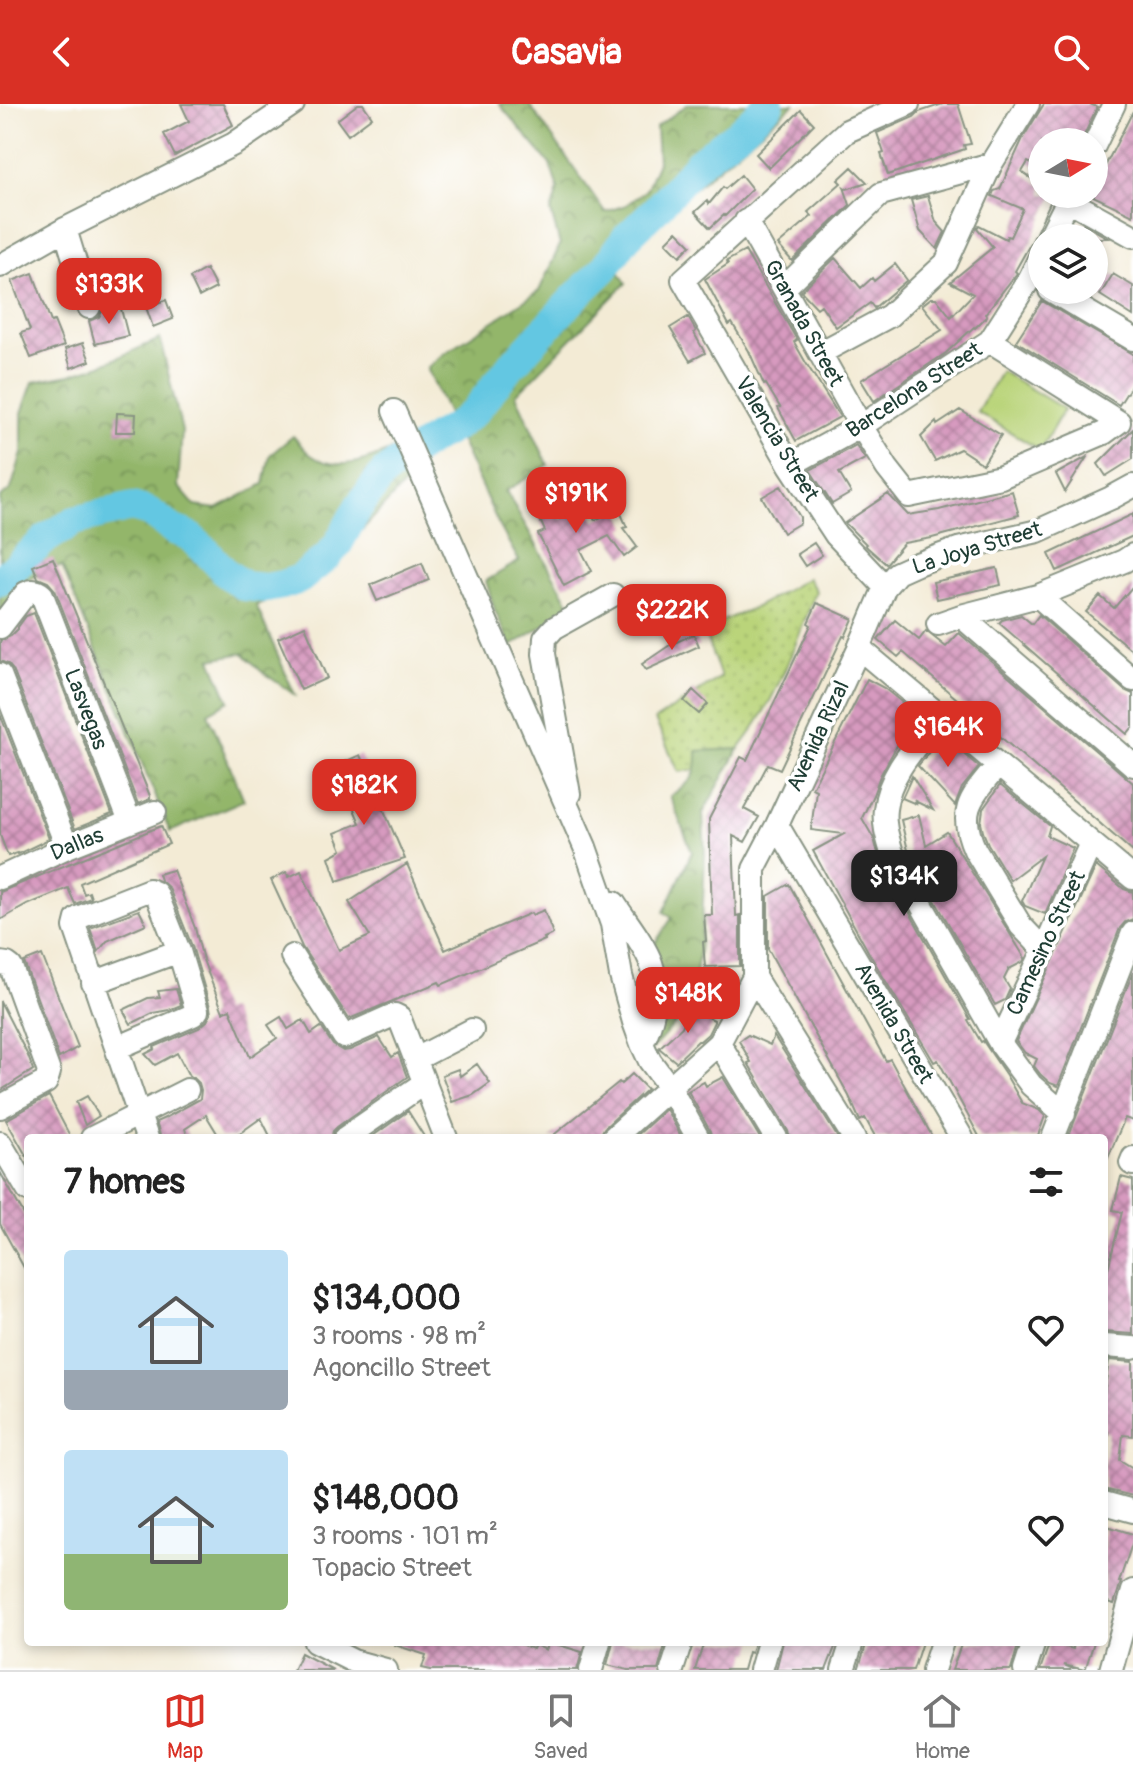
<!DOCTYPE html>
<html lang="en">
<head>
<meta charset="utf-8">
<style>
	body { margin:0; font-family:Pangolin,sans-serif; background:#f6f6f6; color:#222; height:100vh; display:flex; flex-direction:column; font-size:30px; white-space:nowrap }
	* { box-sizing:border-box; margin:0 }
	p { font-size:26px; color:#767676 }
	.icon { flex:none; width:44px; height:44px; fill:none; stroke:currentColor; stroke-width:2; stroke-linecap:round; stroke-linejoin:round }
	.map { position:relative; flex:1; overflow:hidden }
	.side { position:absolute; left:24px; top:1030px; width:1084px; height:512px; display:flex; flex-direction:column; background:#fff; border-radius:8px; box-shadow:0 4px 12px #0003 }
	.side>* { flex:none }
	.needle { width:52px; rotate:80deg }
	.buttons { position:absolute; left:1028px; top:24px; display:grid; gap:16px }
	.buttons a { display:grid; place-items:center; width:80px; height:80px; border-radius:50%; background:#fff; box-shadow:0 4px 12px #0003; font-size:40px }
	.price { position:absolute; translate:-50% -68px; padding:0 18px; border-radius:16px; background:#d93025; color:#fff; font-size:26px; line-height:52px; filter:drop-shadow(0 2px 4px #0008) }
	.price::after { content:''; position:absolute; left:50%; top:48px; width:24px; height:18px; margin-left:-12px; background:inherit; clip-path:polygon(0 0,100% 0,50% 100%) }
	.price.selected { background:#222; color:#fff }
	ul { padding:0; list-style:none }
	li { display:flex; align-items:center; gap:24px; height:200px; padding:0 40px }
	li span { display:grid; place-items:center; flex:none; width:224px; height:160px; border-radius:8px; color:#555 }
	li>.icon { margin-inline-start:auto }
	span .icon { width:96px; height:96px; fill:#fffc; stroke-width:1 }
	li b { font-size:34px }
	h2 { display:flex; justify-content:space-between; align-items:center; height:96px; padding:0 40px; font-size:34px }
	header { display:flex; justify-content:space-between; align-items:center; height:104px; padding:0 40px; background:#d93025; color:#fff; font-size:36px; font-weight:700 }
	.dock { display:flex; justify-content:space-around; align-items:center; height:112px; border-top:2px solid #e0e0e0; background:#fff; font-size:22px; color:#767676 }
	.dock a { display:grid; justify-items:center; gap:4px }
	.dock .selected { color:#d93025 }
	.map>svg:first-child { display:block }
	.grass { fill:url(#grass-dots); stroke:#6c8857; stroke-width:2 }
	.forest { fill:url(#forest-crowns); stroke:#597a4f; stroke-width:2 }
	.pitch { fill:#bad47a; stroke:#6c8857; stroke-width:2 }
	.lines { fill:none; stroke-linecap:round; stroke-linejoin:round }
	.river { stroke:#64c7e2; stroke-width:30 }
	.building { fill:url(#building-cross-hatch) }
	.minor-casing { stroke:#899484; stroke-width:26 }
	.minor { stroke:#fff; stroke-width:22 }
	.labels { text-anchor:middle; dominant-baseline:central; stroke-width:7; stroke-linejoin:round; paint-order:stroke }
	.street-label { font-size:22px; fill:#1f3d34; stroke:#fff }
</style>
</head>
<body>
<header><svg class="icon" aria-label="back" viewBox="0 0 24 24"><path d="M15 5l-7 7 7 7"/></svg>Casavia<svg class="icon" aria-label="search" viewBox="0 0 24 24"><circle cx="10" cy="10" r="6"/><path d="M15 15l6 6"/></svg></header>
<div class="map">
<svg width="1133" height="1566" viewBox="0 0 1133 1566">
	<defs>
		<pattern id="grass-dots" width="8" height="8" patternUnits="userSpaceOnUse" patternTransform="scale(2)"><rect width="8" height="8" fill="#bad47a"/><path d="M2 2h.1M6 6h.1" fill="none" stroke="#9fb76a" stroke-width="1.8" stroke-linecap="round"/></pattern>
		<pattern id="forest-crowns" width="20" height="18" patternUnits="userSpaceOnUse" patternTransform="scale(2)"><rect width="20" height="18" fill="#93b66a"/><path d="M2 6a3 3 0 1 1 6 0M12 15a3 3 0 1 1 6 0" fill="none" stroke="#779558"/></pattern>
		<pattern id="building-cross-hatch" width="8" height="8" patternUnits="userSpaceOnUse" patternTransform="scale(2)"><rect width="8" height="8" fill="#d79abf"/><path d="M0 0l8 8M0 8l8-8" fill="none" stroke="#ae7f9c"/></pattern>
	</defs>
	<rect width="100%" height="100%" fill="#fff"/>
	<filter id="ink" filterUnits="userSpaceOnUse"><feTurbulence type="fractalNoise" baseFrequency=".0125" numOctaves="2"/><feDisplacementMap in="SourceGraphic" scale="16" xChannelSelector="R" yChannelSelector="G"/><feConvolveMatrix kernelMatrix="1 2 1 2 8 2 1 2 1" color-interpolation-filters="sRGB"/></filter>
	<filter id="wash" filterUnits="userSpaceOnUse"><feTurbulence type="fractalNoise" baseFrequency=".006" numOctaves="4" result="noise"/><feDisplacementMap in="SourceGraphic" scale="32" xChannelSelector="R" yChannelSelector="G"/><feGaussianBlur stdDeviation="1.8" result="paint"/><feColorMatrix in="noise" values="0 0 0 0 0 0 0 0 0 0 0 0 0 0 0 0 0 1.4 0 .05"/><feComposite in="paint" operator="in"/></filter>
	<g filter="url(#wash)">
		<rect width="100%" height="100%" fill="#f3ebd5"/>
		<!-- grass -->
		<path class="grass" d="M808,474L816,487C795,541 776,599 739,645L697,647L698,665L679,668L655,616L721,573L703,525L756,503Z"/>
		<!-- forest -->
		<path class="forest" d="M499,0H529L605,108L626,101L646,86L658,58L656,23L688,0H794L611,154L626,179L516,291L548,361L506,387L572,504L511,542L495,507L486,477L519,457L498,419L427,264L442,251L539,187L560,141L551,108L558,85L550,60Z
			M160,235L182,327L178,382L195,402L217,405L264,380L270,351L293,332C299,338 304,346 311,351C337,370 370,355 397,344L410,374L361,427L333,463L315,479L294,489L256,501L295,591L261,567L243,549L211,555L229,597L208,609L244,696L170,728L62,462L31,474L0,511V394L11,385L22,349V309L33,278L70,271L101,261Z
			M739,645L703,709L705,750L702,824L696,870L677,918L651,946L643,910L666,894L653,842L672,814L664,808L692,748L670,692C691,678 698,674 697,647Z"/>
		<!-- pitch -->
		<path class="pitch" d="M1001,267L1064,305L1040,346L977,308Z"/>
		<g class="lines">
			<!-- river -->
			<path class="river" d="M0,477L47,434L74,417L132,403L149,408L174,426L188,431L206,447L226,469L244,482L266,484L282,481L300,475L328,452L338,440L359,402L385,368L436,333L455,323L475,307L509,264L576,192L604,165L626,134L657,104L698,59L740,27L769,0"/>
		</g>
		<g id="blocks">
			<!-- building -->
			<path class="building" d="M181,0H223L233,21L175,52L164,30L189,17Z
				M358,0H363L372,13L348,31L337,16Z
				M943,0H958L971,40L964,41L965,45L888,71L881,50L884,49L877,29L914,13L919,8Z
				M1044,0H1090L1097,3L1081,38H1042V65L1028,58L1022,68L1042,82V90H1054L1033,135L1015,167L1017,169L985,210L987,212L975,224L974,223L946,249L874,297L861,276L942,226L922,201L931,194H936L951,213L973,190L950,178L993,143L977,124L979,121L1006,135L1007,132L1010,133L1023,105L992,92L994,87L1000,85L1023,34Z
				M801,6L814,20L769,64L756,50Z
				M1133,7V111L1093,92L1094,84Z
				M852,63L867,78L847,85L844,83L850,101L792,157L778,141L812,112L808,108L841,79L838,76Z
				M741,71L752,85L725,112L724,111L710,124L695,108L707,97L709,100L723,83L725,85Z
				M928,92L936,118L945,128L937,145L920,127L911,96Z
				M1083,120L1108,134H1073Z
				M677,127L691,141L680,152L666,138Z
				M745,147L797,236L794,238L806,259L840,313L796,337L778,304L780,303L766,280L764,281L749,247L732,219L729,221L705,175L728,160L727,157Z
				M835,154L861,184L872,174L874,177L895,160L907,176L874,204L870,199L836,223L821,201L817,204L801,187Z
				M206,165L216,184L199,193L190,174Z
				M33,169L51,218L54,217L64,242L31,254L21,229L30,226L12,177Z
				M1113,170L1133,182V212L1100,191Z
				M166,196L173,215L153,223L146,203Z
				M1042,197L1133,250V279L1119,301L1016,237Z
				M120,201L128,232L95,240L89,217L99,213L103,206Z
				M688,213L696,227L694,229L705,249L690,257L670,224Z
				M83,239L90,257L71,264L65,245Z
				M960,306L1001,331L983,360L960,345L935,357L921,333L936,318L937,321Z
				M117,309L136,310L135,328H116Z
				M1133,325V355L1106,372L1098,360Z
				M856,341L865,355L839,369L851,389L832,400L810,366Z
				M1087,353L1065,388L1056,370Z
				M545,382L560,415L588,401L595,416L619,405L627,423L623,424L637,443L624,453L609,432L581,446L592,467L564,482L538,430L545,427L528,390Z
				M781,382L800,413V419L783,429L762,393Z
				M1012,387L1019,411L932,434L904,439L886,460L868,444L865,441L866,440L845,419L888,390L908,411L939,406Z
				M1133,410V432L1057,467L1049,450Z
				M814,439L822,451L805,462L797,450Z
				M53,454L150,692V695L138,700L55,486L48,478L38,474L33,462Z
				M422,459L429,476L377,497L370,481Z
				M997,464L1001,481L937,495L933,478Z
				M1133,482V547L1086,508L1100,492L1114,504Z
				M817,499L853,515L845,533L843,532L780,665L768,660L744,705L759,713L745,738L733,732L736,812L740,811V862L705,863L703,838L706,837L704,811H712L709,715L741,653L747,656L811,521L808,519Z
				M34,509L112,710L75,725L13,566L8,560L0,557V537L11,532L18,525V523L26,512Z
				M1021,511L1032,520L1039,511L1124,586L1133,590V623L1127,630L999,519L1002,516Z
				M895,516L919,536L926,527L946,543L959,529L1133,679V748L903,548L898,553L878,536Z
				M305,522L327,574L301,586L278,534Z
				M694,530L699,542L646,566L642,560L670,541Z
				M867,575L884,584L915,609L880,672L873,691L862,714L874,735L880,756L970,915L968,916L981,938L983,937L1006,971L1022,999L1039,1006L1045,1012L1037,1034H980L938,956L934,958L869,849L813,747L844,730L811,726L816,686L812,684Z
				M693,586L708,600L699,610L684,597Z
				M0,610L49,735L18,750L17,749L8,752L0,731Z
				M942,632L979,663L962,684L955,702L918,662Z
				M360,651L405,755L337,777L329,753L342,746L335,729L360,719L335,662Z
				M912,672L933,706L915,697L916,700L902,694Z
				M1000,681L1050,722L1047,732L1073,744L1045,810L1025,802L1022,797L1042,752L1010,776L988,740L983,728L981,719L983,705Z
				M919,711L926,741L947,728L1025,854L1023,858L1009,865L1004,875L1010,885L1005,896L995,901L909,751L901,716Z
				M161,722L169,740L80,779L84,790L89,788L91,794L75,800L68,784L27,801L0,816V788Z
				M407,760L445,846L531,809L532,811L544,806L553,830L544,834L545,836L441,881L439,878L349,915L302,843L271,776L286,768L289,773L301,767L339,846L370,832L349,798Z
				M1096,762L1124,785L1133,788V815L1125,818L1120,824L1058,982L1050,979L1041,971L1034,962L1037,955L1025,949L1016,937Z
				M173,766L195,824L203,856L223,908L230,905L250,953L277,934L268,921L281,913L288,925L303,916L311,930L321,923L333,941L343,947L350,946L379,933L392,953L398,949L407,973L337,1023L333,1027L331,1034H271L261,1014L233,1034H220L206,1011L185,1025L188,1034H161L156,1018L167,1013L200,995L201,986L199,979L195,975L189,972L177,949L155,961L145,950L155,945L154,943L199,924L207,917L211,910L210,903L192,842L169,784L160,776L158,770Z
				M789,780L886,957L890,955L933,1034H876L865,1014L860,1017L849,992L768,845V792Z
				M139,806L146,820L107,837L98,848L90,824Z
				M42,851L78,943L59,954L24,858Z
				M716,865L736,877L725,897L704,884Z
				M1133,868V1017L1125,1014L1104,1063V1034H1068Z
				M176,885L181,901L169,906L153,909L131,920L123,906L148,894L160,893L158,887Z
				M0,897L28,952L33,966L0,987Z
				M690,905L714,916V918L708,930L700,937H698L676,958L659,944L682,923Z
				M748,931L770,941L774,932L838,1034H790L788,1027L748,959L751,958L739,937Z
				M477,960L490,979L473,991L452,998L442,971L458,965L460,972Z
				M632,970L647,985L604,1024L599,1034H550L619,978L621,980Z
				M723,973L760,1034H712L710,1027L688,987L704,978L706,982Z
				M49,992L71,1034H28V1055L6,1016Z
				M87,992L99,1012L85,1021L76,998Z
				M666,1005L682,1034H634Z
				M408,1007L425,1034H370Z
				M0,1068L28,1118V1171L0,1120Z
				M1121,1073L1133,1076V1230L1104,1228V1181L1122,1108L1113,1106Z
				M1109,1256L1133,1258V1332L1123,1331L1120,1356L1133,1364V1392L1104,1385V1359L1108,1328L1104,1327V1291Z
				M1104,1421L1133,1430V1437L1119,1478H1121L1114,1500L1104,1497Z
				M396,1538H515L533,1545L535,1541L546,1546L549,1538L582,1548L577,1566H431L422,1564L426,1551L395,1541Z
				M613,1538H666L658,1566H628L607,1561Z
				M704,1538H754L751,1549L748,1548L743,1566H695Z
				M783,1538H837L826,1566H776Z
				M867,1538H922L913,1566H858Z
				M962,1538H1019L1011,1566H952Z
				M1050,1538L1073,1545L1074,1538H1094L1085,1566L1064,1561L1071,1564L1070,1566H1040Z
				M301,1549L333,1566H293Z"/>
		</g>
	</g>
	<g filter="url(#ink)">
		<use href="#blocks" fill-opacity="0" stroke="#899484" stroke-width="2"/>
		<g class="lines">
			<!-- minor casing -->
			<g class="minor-casing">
				<path id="minor" d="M1094,42L1114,0
					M1068,96L1133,132
					M746,117L861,322L887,364L909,392L1001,373L1104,329L1119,318L990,237
					M65,125L89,203
					M1049,134L1071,90
					M0,162L65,125L234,40L293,0
					M784,184L881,90L991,60
					M1050,186L1133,235
					M820,249L889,212L946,159L991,60L1028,0
					M394,307L585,743L612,820L621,872L634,918L642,940L650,957L670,984L698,1034
					M790,361L861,322L990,237L1030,174L1042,149
					M885,483L836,431L790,361L683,176L847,27L908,0
					M1038,492L1133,576
					M961,512L1133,661
					M938,520L961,512L1038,492L1124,457L1133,451
					M0,523L26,489C32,486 36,486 42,491L130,718
					M859,544L1133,774
					M0,571L67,743
					M940,612C918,640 889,668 885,705C883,720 888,735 892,749L1000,939L1031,981L1064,1010
					M998,661C973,692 956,705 975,746L1021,822L1044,846
					M569,690L544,550L545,534L554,524L613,491
					M777,721L962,1034
					M0,774L67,743L155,708
					M614,799C625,816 645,841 651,859C660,885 654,915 642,940
					M292,852L344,933L389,913L395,911L399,913L446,1034
					M0,859L7,860L11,863L49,968L46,978L0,1003
					M754,873L854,1034
					M93,879L179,847
					M719,939L776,1034
					M1000,939L1044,846L1091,739
					M117,944L193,911L197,907L179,847L156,789L149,786L80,813L77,815L75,823L147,1034
					M416,955L472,926
					M92,1034L187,986
					M345,1034L424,979
					M613,1034L719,939L754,873V765L777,721L859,544L885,483L897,469L917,460L958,445L1038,427L1111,394L1133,382
					M1053,1034L1133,829
					M0,1039L28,1086
					M1133,1054L1131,1059L1133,1060
					M1104,1242L1133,1244
					M1104,1399L1133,1407
					M315,1538L353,1557L386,1566
					M591,1566L599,1538
					M672,1566L681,1538
					M761,1566L769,1538
					M843,1566L852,1538
					M933,1566L942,1538
					M1025,1566L1034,1538
					M1111,1566L1133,1487"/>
			</g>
			<!-- minor -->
			<use href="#minor" class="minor"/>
		</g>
	</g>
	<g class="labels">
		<!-- street labels -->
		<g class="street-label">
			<text transform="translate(804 219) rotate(61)">Granada Street</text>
			<text transform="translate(914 286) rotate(-33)">Barcelona Street</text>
			<text transform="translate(777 335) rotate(59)">Valencia Street</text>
			<text transform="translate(977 444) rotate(-17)">La Joya Street</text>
			<text transform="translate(86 605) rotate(69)">Lasvegas</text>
			<text transform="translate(818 632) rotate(-65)">Avenida Rizal</text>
			<text transform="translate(77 740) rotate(-22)">Dallas</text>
			<text transform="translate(1046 839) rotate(-65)">Camesino Street</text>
			<text transform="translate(894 919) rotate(60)">Avenida Street</text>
		</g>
	</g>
</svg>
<div class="buttons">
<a><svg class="needle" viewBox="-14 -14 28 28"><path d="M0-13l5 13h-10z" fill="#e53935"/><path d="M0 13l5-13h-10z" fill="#767676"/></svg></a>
<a><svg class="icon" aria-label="layers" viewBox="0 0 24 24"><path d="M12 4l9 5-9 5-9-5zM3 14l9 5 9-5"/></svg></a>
</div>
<b class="price" style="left:109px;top:222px">$133K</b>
<b class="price" style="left:576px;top:431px">$191K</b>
<b class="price" style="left:672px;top:548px">$222K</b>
<b class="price" style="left:948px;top:665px">$164K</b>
<b class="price" style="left:364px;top:723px">$182K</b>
<b class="price selected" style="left:904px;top:814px">$134K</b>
<b class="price" style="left:688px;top:931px">$148K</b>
<section class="side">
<h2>7 homes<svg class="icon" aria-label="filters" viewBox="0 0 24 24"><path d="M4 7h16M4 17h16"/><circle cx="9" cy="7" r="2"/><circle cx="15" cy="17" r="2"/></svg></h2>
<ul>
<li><span style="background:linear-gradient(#bfe0f5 75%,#9aa5b1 0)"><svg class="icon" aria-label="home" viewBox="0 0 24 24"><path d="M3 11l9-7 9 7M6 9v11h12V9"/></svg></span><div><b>$134,000</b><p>3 rooms · 98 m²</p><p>Agoncillo Street</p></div><svg class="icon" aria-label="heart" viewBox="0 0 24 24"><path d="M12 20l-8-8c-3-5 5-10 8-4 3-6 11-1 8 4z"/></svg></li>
<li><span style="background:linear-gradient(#bfe0f5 65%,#8fb573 0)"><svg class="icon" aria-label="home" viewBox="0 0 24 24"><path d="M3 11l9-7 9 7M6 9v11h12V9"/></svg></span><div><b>$148,000</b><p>3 rooms · 101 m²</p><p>Topacio Street</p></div><svg class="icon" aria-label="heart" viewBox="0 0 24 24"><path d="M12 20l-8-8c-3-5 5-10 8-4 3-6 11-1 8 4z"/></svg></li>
</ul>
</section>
</div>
<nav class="dock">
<a class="selected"><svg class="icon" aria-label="map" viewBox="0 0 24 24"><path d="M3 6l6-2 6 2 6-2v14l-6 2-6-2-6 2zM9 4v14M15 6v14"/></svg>Map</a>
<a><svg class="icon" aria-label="saved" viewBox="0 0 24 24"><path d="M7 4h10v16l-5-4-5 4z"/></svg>Saved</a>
<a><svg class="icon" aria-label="home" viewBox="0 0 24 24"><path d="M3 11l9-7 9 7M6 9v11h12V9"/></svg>Home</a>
</nav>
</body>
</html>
